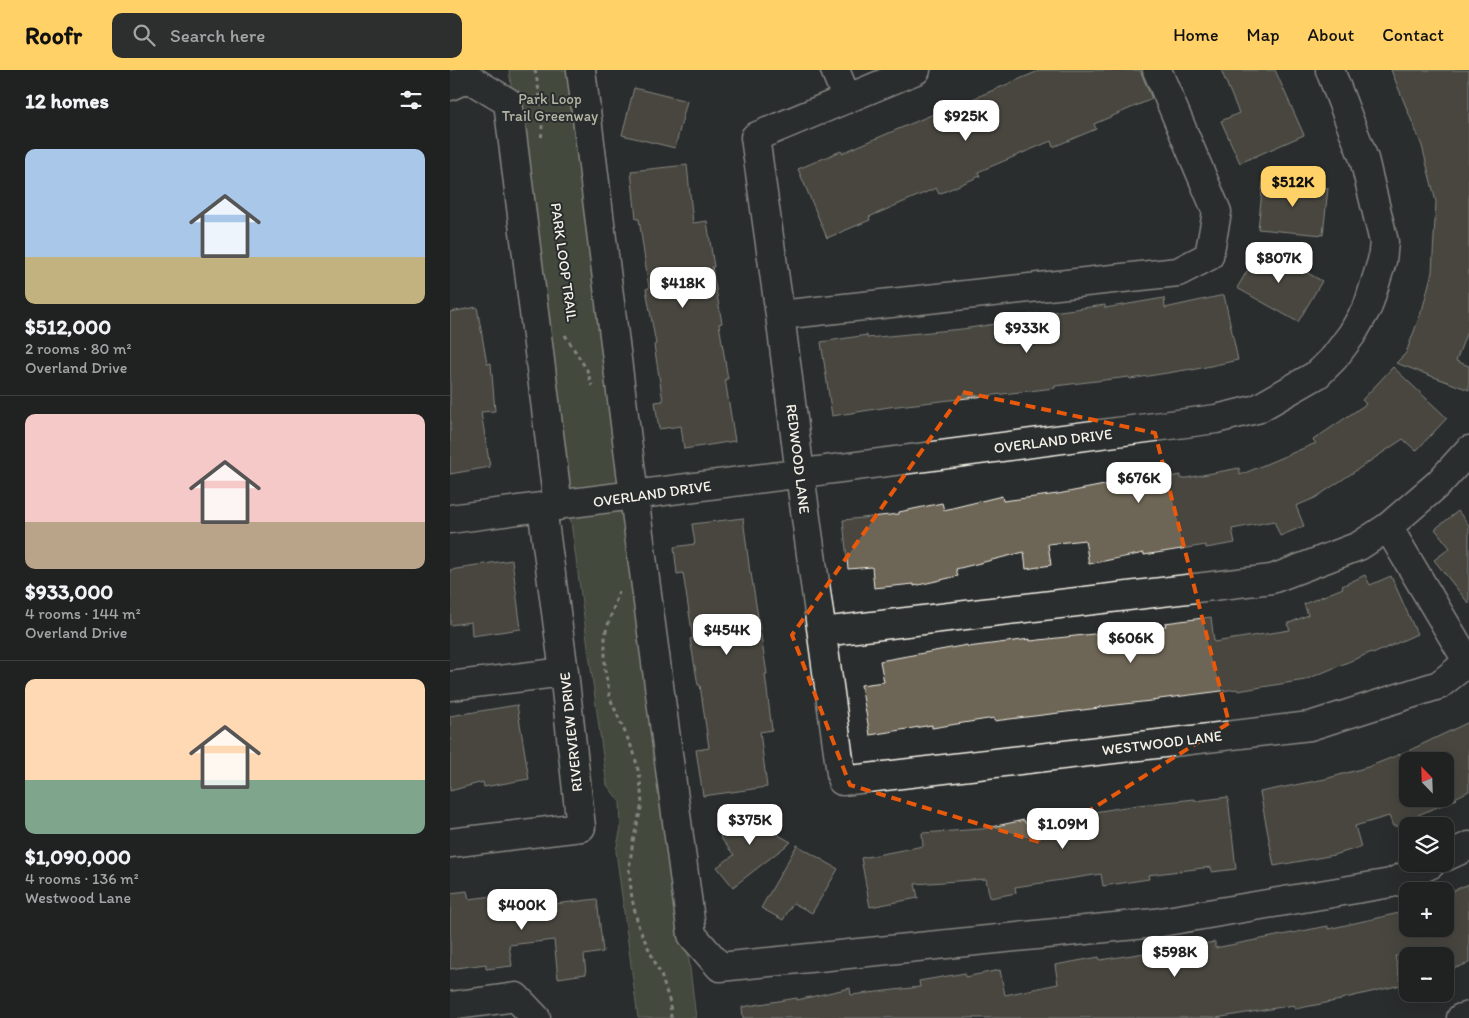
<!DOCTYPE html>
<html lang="en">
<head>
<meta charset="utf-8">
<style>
	body { margin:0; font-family:Itim,sans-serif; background:#2d2f2f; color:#f1f3f6; height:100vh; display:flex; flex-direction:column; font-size:19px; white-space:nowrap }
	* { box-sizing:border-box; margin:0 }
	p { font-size:16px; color:#a2a4a5 }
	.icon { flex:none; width:28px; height:28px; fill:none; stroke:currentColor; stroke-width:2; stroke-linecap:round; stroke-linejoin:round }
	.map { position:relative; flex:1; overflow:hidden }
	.panel { display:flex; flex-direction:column; background:#202222; width:450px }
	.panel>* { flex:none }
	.needle { width:32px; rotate:337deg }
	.fabs { position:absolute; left:949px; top:682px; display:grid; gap:10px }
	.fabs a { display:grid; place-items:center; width:55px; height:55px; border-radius:10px; background:#202222; box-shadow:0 5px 20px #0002,0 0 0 1px #3d3f40; font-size:25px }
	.price { position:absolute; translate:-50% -42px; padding:0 11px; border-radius:10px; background:#fff; color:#222; font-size:16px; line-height:32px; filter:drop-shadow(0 1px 2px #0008) }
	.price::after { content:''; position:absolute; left:50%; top:30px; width:15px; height:11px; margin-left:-8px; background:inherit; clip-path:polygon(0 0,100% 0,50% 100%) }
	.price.on { background:#ffd166; color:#111 }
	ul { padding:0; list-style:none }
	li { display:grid; align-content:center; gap:10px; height:265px; padding:0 25px }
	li+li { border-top:1px solid #3d3f40 }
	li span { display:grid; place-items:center; height:155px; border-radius:10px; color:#555 }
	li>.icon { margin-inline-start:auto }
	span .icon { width:90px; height:90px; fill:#fffc; stroke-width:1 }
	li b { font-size:21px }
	h2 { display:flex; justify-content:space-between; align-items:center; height:60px; padding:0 25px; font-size:21px }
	header { display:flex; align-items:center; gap:30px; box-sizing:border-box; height:70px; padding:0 25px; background:#ffd166; color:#111 }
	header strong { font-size:24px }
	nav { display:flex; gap:28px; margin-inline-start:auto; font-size:18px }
	.search { width:350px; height:45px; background:#2d2f2f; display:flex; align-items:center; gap:12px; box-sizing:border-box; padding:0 18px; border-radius:10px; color:#a2a4a5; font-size:19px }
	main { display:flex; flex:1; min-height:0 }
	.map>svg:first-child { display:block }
	.green { fill:#646b51; stroke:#acae9c }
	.building { fill:#6d6555; stroke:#f4f1e8; fill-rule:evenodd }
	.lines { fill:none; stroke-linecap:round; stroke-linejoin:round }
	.minor-casing { stroke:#f4f1e8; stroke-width:31 }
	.path { stroke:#f4f1e8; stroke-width:3; stroke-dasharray:4 4; stroke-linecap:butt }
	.minor { stroke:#2a2d2e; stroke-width:28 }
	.marked { fill:none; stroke:#e8590c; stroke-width:4; stroke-dasharray:10 6; stroke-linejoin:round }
	.labels { text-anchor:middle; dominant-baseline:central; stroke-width:4; stroke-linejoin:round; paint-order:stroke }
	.park-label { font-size:15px; fill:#b3b5a4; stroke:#2a2d2e }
	.street-label { font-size:15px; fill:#f4f1e8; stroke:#2a2d2e }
</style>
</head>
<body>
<header>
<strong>Roofr</strong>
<div class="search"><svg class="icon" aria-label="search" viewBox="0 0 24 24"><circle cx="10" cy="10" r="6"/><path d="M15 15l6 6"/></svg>Search here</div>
<nav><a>Home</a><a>Map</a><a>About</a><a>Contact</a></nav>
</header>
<main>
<section class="panel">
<h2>12 homes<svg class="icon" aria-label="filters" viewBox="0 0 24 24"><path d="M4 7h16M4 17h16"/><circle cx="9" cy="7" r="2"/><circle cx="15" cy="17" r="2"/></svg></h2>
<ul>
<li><span style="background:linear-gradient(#a9c7e8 70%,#c2b280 0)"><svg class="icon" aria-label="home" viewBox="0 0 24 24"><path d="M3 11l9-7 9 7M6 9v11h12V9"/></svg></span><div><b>$512,000</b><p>2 rooms · 80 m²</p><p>Overland Drive</p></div></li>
<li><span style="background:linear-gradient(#f6c9c9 70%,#b9a48a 0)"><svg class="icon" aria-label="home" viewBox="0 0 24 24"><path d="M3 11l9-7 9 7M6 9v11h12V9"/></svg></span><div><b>$933,000</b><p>4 rooms · 144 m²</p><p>Overland Drive</p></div></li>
<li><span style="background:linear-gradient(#ffd9b3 65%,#7fa58c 0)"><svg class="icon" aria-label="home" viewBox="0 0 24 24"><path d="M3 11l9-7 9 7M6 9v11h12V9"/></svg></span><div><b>$1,090,000</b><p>4 rooms · 136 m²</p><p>Westwood Lane</p></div></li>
</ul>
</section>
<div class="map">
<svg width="1019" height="948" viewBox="0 0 1019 948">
	<rect width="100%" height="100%" fill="#2a2d2e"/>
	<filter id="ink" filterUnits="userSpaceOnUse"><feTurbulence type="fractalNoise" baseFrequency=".02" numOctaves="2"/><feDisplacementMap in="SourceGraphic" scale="10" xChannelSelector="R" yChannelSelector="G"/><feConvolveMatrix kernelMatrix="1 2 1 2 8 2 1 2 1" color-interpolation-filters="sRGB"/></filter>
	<g filter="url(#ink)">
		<!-- green -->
		<path class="green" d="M59,0H130L246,948H188L166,781L171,757L170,732L157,715Z"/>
		<!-- building -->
		<path class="building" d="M591,0H690L702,29L644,54L646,59L603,77L601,71L528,102L530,106L489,124L486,118L419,147L420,150L377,168L348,99L391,81L392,83L500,37L501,38Z
			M771,0H825L854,65L790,93L771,51L789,43Z
			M941,0H1019V256L1006,291L1019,296V320L946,293L956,283L973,237L982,202L986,132L972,76Z
			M184,18L237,31L225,78L172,65Z
			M237,95L243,153L257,151L264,197H262L272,253L269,254L278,309H275L285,371L234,379L231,356L209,359L205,332L213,331L204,275L206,274L196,219L199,218L189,149H186L181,101Z
			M813,112L878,118L873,165L808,159Z
			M811,177L872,211L848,252L787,218Z
			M774,225L788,290L742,300V299L680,309L679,307L605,316V318L439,337L382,346L371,272L417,265V268L512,259L572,250V246L655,235V238L714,228L715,238Z
			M27,237L37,294L41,293L45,341L31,342L40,397L0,404V242Z
			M943,297L997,348L966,381L953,369L865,428L846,436L854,456L830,466L824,451L782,459L785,473L756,478V475L694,485V483L639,494L635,470L598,474L601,495L576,499L574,482L506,499L508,506L464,516V514L424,518L422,497L398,499L393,450L449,444V442L492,433L494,440L552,426L553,431L608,424L670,412L671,415L731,405V409L789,398L790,405L866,373L863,370L916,334L912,330Z
			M1008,441L1019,455V534L984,490L1000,478L985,459Z
			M293,448L300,503H301L317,604H315L322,660L310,662L317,717L253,726L246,680L259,678L250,615H248L240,569L243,568L233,503L227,504L224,477L245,474L242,454Z
			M62,490L71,559L22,566L21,552L0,555V500L13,498V497Z
			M915,505L920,515L941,506L967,564L923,584L922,582L855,610L788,621L787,619L709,629V630L649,637V638L544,651V648L482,658V655L420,665L411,615L434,612L430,591L517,575L518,577L580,569V571L716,556L715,553L761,547L764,572L840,560L837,554L858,545L854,534L893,518L892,516Z
			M67,635L79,709L34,717L33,712L0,721V646Z
			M1019,652V721L1003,729H1007L968,745L973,756H943L939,746L905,756L911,777L884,785L824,796L810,722L875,709L918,697L958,681ZM958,691H995V729H958Z
			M778,727L786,799L762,802L761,797L698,805L699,809L653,816L651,804L565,817L566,823L540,828L536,809L465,814L468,828L420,837L411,788L473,776L472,763L532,759L574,750L575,753L688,735L745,729V731Z
			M308,737L330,766L341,772L283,817L267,797L284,785L270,767Z
			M347,775L388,799L362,843L343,833L333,850L311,838Z
			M1019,814V893L995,902V886H945L951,915L891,929V930L845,939L844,935L766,948H293L292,937L347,928V930L400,918L401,925L470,917L469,911L515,903V907L550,900L555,925L608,914L605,895L649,887L650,890L765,872V878L878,856V859L958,841V859H995V824Z
			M17,821L19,829L76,822L78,837L147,829L153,882L134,885L136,904L108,908L104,870L59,875L62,896L36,899V894L0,899V823Z"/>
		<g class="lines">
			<!-- minor casing -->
			<g class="minor-casing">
				<path id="minor" d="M131,0L184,426L242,865L270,897L705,853L941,813L981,794
					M385,0L397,29
					M466,0L305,67L330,245L350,404L392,711L860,656L989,615L1019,591
					M0,16L18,8L58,32L108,436
					M330,245L728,202L759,186L767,142L707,0
					M0,449L766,349L807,339L868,304L884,288L902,264L918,236L932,191L934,172L914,89L880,0
					M938,457L989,413L1019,380
					M372,562L822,509L909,476L938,457L1019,594
					M0,616L114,602
					M0,773L131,757L114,602L92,437
					M995,787L1019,776
					M0,936L66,927L86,948
					M1011,948L1019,946"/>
			</g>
			<!-- path -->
			<path class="path" d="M85,0C90,26 94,44 91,71
				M115,265L137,300L142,316
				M169,521L155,564V600L160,628L184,683L190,708L192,734L183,771L179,799L182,829L189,858L211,905L220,933L221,948"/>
			<!-- minor -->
			<use href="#minor" class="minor"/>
		</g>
	</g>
	<!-- marked area -->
	<path d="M0 0H1019V948H0ZM513,322L705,363L779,653L589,772L400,715L342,565Z" fill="#2a2d2e" fill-opacity=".55" fill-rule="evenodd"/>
	<path class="marked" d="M513,322L705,363L779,653L589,772L400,715L342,565Z"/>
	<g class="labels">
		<!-- park labels -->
		<g class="park-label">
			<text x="100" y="29">Park Loop<tspan x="100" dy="17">Trail Greenway</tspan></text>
		</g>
		<!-- street labels -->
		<g class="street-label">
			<text transform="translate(114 192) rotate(82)">PARK LOOP TRAIL</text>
			<text transform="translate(603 371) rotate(-7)">OVERLAND DRIVE</text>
			<text transform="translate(348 389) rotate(83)">REDWOOD LANE</text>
			<text transform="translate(202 424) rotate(-8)">OVERLAND DRIVE</text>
			<text transform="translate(121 662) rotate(-96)">RIVERVIEW DRIVE</text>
			<text transform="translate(712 673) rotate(-7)">WESTWOOD LANE</text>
		</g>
	</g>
</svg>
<div class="fabs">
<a><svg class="needle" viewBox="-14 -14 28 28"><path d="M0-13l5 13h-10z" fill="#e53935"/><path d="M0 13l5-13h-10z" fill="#a2a4a5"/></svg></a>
<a><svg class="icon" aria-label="layers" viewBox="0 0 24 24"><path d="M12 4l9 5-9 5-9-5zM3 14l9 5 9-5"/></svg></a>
<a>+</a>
<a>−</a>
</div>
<b class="price" style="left:516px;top:72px">$925K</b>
<b class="price on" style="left:843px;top:138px">$512K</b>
<b class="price" style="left:829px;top:214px">$807K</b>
<b class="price" style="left:233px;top:239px">$418K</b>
<b class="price" style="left:577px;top:284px">$933K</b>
<b class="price" style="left:689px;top:434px">$676K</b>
<b class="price" style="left:277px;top:586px">$454K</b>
<b class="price" style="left:681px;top:594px">$606K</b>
<b class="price" style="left:300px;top:776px">$375K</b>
<b class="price" style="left:613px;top:780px">$1.09M</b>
<b class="price" style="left:72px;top:861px">$400K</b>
<b class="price" style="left:725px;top:908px">$598K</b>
</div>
</main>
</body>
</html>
